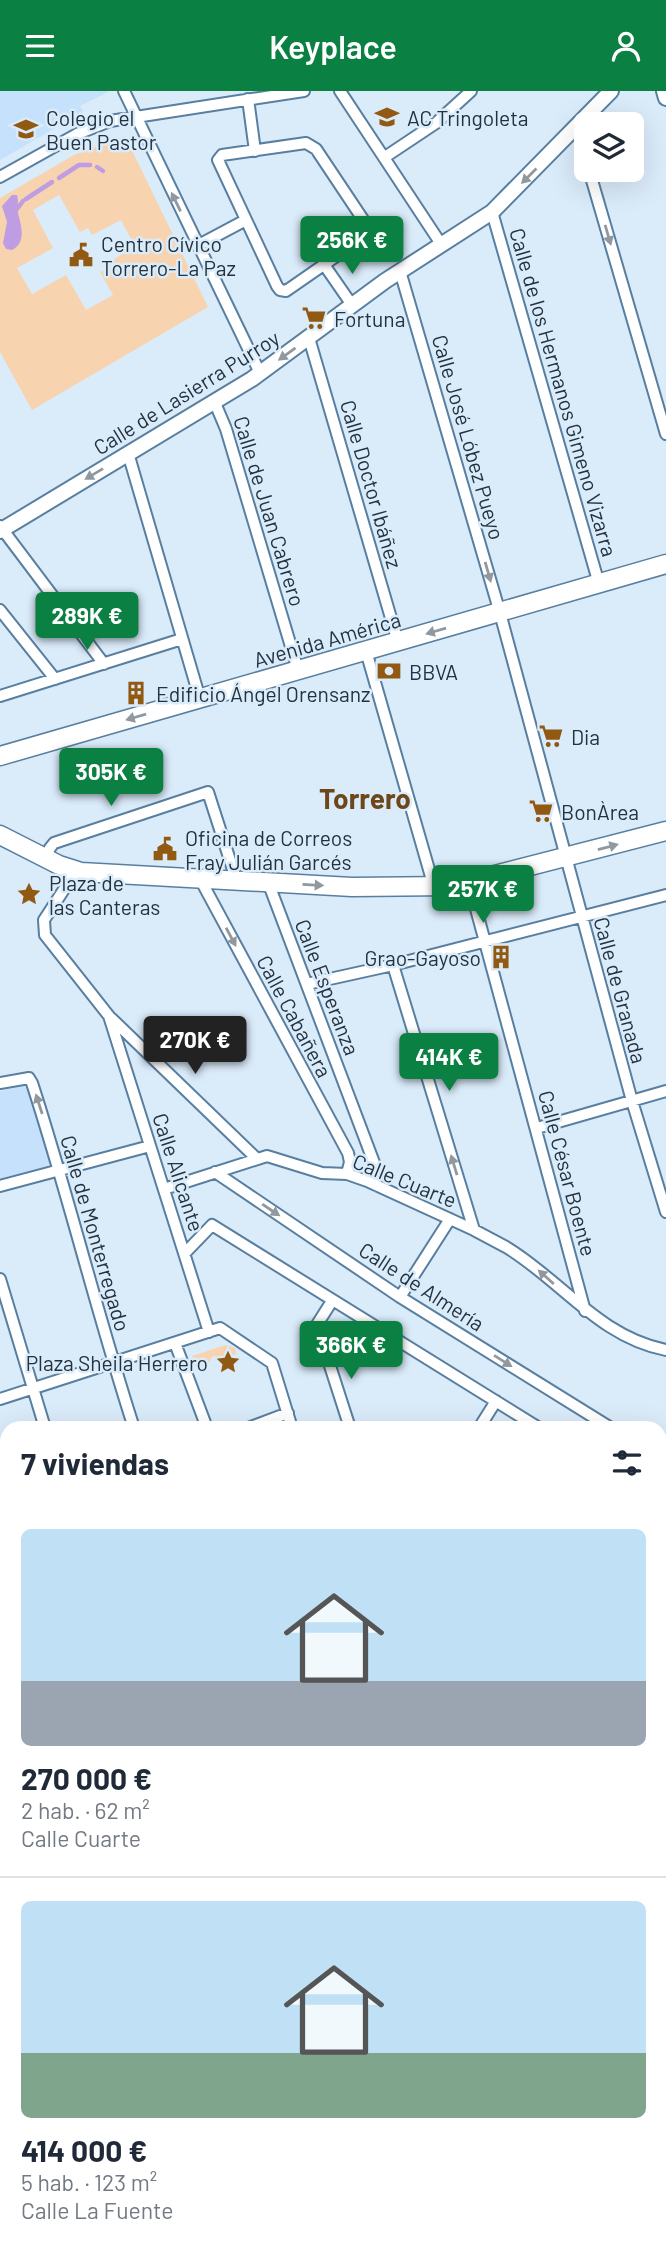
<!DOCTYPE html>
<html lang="es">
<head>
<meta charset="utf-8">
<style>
	body { margin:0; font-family:Barlow,sans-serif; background:#f6f6f7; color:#1f2937; height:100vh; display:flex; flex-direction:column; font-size:26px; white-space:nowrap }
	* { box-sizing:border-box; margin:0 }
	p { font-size:23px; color:#747a83 }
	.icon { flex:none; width:38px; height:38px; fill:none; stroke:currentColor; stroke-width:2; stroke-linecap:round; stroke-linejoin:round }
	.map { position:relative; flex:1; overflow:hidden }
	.panel { position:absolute; left:0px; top:1330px; width:667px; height:840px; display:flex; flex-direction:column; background:#fff; border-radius:21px 21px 0 0; box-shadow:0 7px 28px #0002 }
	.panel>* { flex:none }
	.controls { position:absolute; left:574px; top:21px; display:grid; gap:14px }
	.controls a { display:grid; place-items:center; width:70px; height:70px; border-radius:10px; background:#fff; box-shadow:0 7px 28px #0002; font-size:35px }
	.price { position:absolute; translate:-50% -60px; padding:0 16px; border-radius:7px; background:#0b8043; color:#fff; font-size:23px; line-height:46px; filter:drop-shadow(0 2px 4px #0008) }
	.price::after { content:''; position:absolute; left:50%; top:42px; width:21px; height:16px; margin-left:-10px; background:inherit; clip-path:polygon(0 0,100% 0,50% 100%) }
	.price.on { background:#222; color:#fff }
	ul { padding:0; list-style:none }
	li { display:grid; align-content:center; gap:14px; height:371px; padding:0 21px }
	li+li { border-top:2px solid #e0e1e3 }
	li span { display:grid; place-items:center; height:217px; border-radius:10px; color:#555 }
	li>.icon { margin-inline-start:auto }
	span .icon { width:126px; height:126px; fill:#fffc; stroke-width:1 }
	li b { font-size:30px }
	h2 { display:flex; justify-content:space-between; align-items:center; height:84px; padding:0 21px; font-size:30px }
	header { display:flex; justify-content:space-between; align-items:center; height:91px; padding:0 21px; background:#0b8043; color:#fff; font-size:32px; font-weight:600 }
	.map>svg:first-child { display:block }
	.built { fill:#c5e1fb }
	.green { fill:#f8d3b0; fill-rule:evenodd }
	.water { fill:#be9de2 }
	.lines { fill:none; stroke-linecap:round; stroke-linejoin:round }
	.stream { stroke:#be9de2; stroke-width:4.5 }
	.minor-casing { stroke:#587fa0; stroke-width:14 }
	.tertiary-casing { stroke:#587fa0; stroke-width:18 }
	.secondary-casing { stroke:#587fa0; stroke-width:19 }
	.primary-casing { stroke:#587fa0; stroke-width:21 }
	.minor { stroke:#fff; stroke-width:10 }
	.tertiary { stroke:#fff; stroke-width:14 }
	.secondary { stroke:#fff; stroke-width:16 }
	.primary { stroke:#fff; stroke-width:18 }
	.oneway { fill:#9098a0 }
	.labels { text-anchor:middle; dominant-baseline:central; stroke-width:5; stroke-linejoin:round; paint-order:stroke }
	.poi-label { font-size:21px; fill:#223241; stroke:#daebfa; text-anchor:start }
	.street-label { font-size:21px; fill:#223241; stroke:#daebfa }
	.district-label { font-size:28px; font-weight:bold; fill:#6d4619; stroke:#daebfa }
</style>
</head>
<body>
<header><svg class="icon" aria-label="menu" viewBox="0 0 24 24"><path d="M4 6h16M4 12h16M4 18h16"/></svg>Keyplace<svg class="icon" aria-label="person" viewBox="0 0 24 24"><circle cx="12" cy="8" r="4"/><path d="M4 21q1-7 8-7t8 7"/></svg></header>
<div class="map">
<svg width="666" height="2170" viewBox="0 0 666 2170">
	<rect width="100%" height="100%" fill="#daebfa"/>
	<!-- built -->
	<path class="built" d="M0,0H108V1L80,15L83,21L0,69Z
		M24,995L28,997L50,1070L47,1076L0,1090V1000Z"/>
	<!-- green -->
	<path class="green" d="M125,45L208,216L32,319L0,261V107L74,64ZM59,104L80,141L88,137L92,144L121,129L135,156L109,171L111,175L100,181L113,204L86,219L66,184L32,203L17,177L53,157L33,119Z
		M226,1254L235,1257L236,1263L223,1267L213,1265L207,1274L196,1278L192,1265Z
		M666,1617V2170H0V2066L7,2055V2163H660V1619Z"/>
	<!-- water -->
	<path class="water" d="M12,104H17C19,111 17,115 18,122C21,135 27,151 12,159L6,158L3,152L7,131L2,115Z"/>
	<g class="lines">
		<!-- stream -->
		<path class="stream" d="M97,76L103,80
			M59,87L79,74H90
			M26,108L52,91
			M17,118L23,110"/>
		<!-- minor casing -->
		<g class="minor-casing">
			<path id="minor" d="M124,0L260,282
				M340,0L441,153
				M248,8L255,60
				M577,37L586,68
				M306,52L316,58L366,133L365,144L361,148L286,200L280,199L277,195L218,69L222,64Z
				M385,66L436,32L471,0
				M589,79L666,343
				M0,86L77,43L110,30L304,0
				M492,121L599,493
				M197,155L244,130
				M325,175L352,214
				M400,180L500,522L632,1010L666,1121
				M309,247L398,551
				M215,312L226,338L298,579
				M128,362L200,608
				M0,435L104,573
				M0,519L55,588
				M366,560L434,796
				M0,605L182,548
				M45,767L50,757L54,752L208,701L236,788
				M76,780L44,829L45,844L109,925L209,1241
				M199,786L348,1062L350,1071L347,1083
				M268,791L376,1077V1094
				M469,792L585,1220
				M393,874L474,1139
				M307,893L393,874L666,804
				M111,927L256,1067
				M0,992L29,987L32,992C69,1106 97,1223 134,1337
				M537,1037L666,1000
				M215,1081L400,1206L611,1337
				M0,1095L150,1055
				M164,1098L267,1065L322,1082L347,1083L367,1090L474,1139L506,1156C561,1189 599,1246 666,1259
				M185,1162L212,1134L539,1337
				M0,1188L45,1337
				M400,1206L450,1128
				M332,1210L311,1243L323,1253L350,1337
				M175,1252L207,1337
				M0,1308L220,1237L272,1272L292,1337
				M248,1337L288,1322
				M479,1337L496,1310
				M660,1367L666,1371
				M660,1413L666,1417
				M0,1473L7,1492
				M660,1497L666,1495
				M660,1617L666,1615
				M0,1682L7,1679
				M0,2162L13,2170
				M432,2170H490
				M512,2170H516"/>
		</g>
		<!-- tertiary casing -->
		<g class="tertiary-casing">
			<path id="tertiary" d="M664,0L666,7
				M0,440L252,288L385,190L492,121L611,0"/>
		</g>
		<!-- secondary casing -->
		<g class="secondary-casing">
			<path id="secondary" d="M0,1726L7,1731
				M0,1807L7,1811
				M0,1989L7,1978
				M0,2031L7,2019"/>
		</g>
		<!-- primary casing -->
		<g class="primary-casing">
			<path id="primary" d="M0,665L666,473
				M0,744L59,774L81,781L352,796L452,795L666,740"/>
		</g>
		<!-- minor -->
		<use href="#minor" class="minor"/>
		<!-- tertiary -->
		<use href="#tertiary" class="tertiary"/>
		<!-- secondary -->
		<use href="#secondary" class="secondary"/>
		<!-- primary -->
		<use href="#primary" class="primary"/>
	</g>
	<!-- one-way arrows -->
	<defs><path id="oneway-solid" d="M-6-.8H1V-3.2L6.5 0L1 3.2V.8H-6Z" transform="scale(1.75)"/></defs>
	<g class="oneway">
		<use href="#oneway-solid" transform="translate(529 85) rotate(135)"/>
		<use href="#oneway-solid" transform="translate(176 111) rotate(-116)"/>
		<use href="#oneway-solid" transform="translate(608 144) rotate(74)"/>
		<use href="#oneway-solid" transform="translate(287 263) rotate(144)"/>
		<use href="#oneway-solid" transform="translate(94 383) rotate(149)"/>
		<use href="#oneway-solid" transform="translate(488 481) rotate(74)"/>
		<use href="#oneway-solid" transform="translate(436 540) rotate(164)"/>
		<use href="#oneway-solid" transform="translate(136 626) rotate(164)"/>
		<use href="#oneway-solid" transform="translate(608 756) rotate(-15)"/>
		<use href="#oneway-solid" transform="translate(313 794) rotate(3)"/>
		<use href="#oneway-solid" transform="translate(231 846) rotate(62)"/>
		<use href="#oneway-solid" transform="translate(39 1013) rotate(-108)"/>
		<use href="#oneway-solid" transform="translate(454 1074) rotate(-107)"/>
		<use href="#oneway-solid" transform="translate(271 1119) rotate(34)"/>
		<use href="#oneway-solid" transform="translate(546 1186) rotate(-138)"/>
		<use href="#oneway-solid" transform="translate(503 1270) rotate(32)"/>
	</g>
	<!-- icons -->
	<defs>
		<g id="school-bare" transform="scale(1.89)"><path d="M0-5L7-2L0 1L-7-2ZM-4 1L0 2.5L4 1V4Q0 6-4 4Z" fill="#915912" stroke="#daebfa" stroke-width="2.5" paint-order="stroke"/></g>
		<g id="civic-bare" transform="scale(1.89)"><path d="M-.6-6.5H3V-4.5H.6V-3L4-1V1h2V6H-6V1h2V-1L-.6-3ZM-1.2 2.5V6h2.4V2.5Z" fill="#915912" stroke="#daebfa" stroke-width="2.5" paint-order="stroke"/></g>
		<g id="supermarket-bare" transform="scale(1.89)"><path d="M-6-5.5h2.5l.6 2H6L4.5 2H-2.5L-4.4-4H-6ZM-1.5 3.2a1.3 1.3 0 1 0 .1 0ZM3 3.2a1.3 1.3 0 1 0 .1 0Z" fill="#915912" stroke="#daebfa" stroke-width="2.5" paint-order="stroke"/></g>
		<g id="bank-bare" transform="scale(1.89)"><path d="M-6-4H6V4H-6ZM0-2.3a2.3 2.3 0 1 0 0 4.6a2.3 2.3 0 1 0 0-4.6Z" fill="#915912" stroke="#daebfa" stroke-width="2.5" paint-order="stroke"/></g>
		<g id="building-bare" transform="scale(1.89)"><path d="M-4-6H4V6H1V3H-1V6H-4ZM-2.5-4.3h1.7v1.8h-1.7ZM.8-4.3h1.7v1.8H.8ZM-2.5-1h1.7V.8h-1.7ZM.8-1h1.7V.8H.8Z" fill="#915912" stroke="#daebfa" stroke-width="2.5" paint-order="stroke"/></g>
		<g id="sight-bare" transform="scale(1.89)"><path d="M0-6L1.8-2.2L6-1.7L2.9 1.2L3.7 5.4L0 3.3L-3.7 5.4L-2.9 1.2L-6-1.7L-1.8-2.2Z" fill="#915912" stroke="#daebfa" stroke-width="2.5" paint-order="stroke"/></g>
	</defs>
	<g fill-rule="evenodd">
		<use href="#school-bare" x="387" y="26"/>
		<use href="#school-bare" x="26" y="38"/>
		<use href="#civic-bare" x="81" y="164"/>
		<use href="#supermarket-bare" x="314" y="227"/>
		<use href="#bank-bare" x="389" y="580"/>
		<use href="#building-bare" x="136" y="602"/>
		<use href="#supermarket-bare" x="551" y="645"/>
		<use href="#supermarket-bare" x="541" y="720"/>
		<use href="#civic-bare" x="165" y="758"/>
		<use href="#sight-bare" x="29" y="803"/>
		<use href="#building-bare" x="501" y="866"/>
		<use href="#sight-bare" x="228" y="1271"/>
	</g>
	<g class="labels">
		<!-- poi labels -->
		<g class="poi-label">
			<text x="46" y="26">Colegio el<tspan x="46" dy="24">Buen Pastor</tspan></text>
			<text x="407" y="26">AC Tringoleta</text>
			<text x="101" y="152">Centro Cívico<tspan x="101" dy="24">Torrero-La Paz</tspan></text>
			<text x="334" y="227">Fortuna</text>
			<text x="409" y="580">BBVA</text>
			<text x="156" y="602">Edificio Ángel Orensanz</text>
			<text x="571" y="645">Dia</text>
			<text x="561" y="720">BonÀrea</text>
			<text x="185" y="746">Oficina de Correos<tspan x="185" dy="24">Fray Julián Garcés</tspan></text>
			<text x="49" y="791">Plaza de<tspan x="49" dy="24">las Canteras</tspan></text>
			<text x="481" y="866" text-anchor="end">Grao-Gayoso</text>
			<text x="208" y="1271" text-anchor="end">Plaza Sheila Herrero</text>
		</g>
		<!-- street labels -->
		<g class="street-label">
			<text transform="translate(186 301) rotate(-32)">Calle de Lasierra Purroy</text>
			<text transform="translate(564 301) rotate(74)">Calle de los Hermanos Gimeno Vizarra</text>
			<text transform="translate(469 346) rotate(74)">Calle José Lóbez Pueyo</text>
			<text transform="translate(372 393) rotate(74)">Calle Doctor Ibáñez</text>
			<text transform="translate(270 420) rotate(73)">Calle de Juan Cabrero</text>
			<text transform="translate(327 548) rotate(-16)">Avenida América</text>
			<text transform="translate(328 896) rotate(69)">Calle Esperanza</text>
			<text transform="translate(621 899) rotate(75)">Calle de Granada</text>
			<text transform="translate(295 925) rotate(62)">Calle Cabañera</text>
			<text transform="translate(179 1081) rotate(72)">Calle Alicante</text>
			<text transform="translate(568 1082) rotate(75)">Calle César Boente</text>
			<text transform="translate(405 1089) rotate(22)">Calle Cuarte</text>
			<text transform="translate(96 1142) rotate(74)">Calle de Monterregado</text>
			<text transform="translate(422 1195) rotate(33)">Calle de Almería</text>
		</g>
		<!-- district labels -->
		<g class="district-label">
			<text x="365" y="707">Torrero</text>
		</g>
	</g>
</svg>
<div class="controls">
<a><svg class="icon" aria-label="layers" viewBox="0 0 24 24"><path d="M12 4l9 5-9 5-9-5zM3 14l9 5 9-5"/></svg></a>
</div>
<b class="price" style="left:352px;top:185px">256K €</b>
<b class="price" style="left:87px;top:561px">289K €</b>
<b class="price" style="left:111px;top:717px">305K €</b>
<b class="price" style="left:483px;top:834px">257K €</b>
<b class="price on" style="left:195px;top:985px">270K €</b>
<b class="price" style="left:449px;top:1002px">414K €</b>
<b class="price" style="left:351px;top:1290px">366K €</b>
<section class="panel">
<h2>7 viviendas<svg class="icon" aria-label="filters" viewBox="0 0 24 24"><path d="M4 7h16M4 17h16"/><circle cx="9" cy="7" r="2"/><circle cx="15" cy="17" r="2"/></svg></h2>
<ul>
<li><span style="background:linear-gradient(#bfe0f5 70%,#9aa5b1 0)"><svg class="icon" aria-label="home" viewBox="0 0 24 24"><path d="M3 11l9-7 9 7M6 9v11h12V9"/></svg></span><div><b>270 000 €</b><p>2 hab. · 62 m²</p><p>Calle Cuarte</p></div></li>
<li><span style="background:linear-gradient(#bfe0f5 70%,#7fa58c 0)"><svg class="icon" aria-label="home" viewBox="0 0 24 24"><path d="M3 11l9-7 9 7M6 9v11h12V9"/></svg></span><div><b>414 000 €</b><p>5 hab. · 123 m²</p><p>Calle La Fuente</p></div></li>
</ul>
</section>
</div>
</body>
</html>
